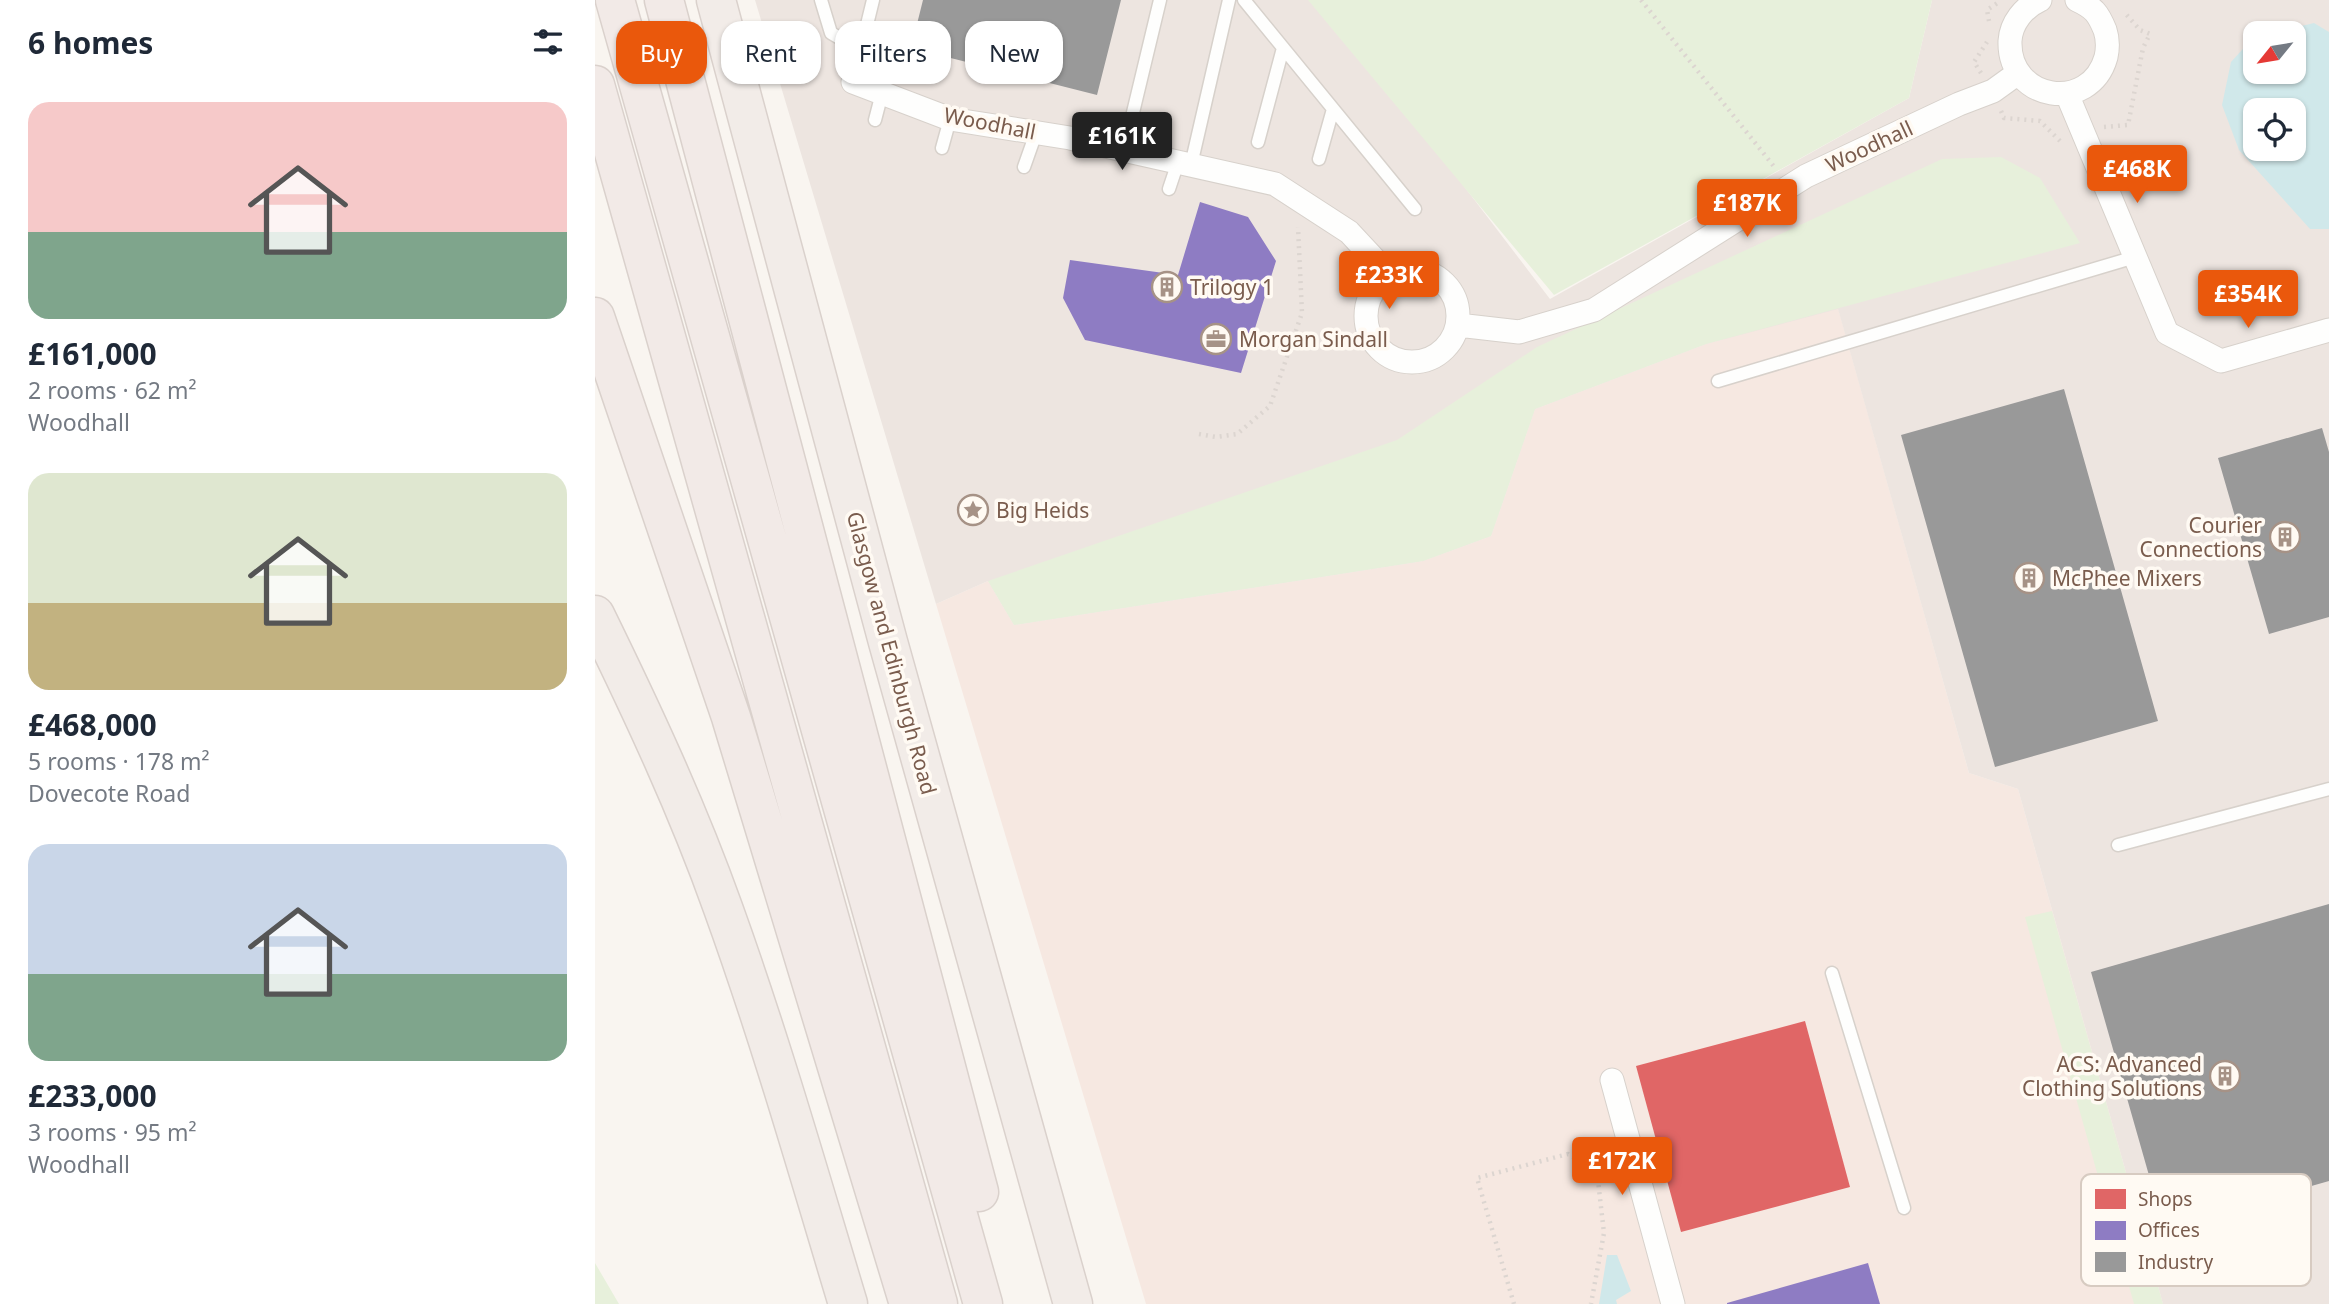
<!DOCTYPE html>
<html lang="en">
<head>
<meta charset="utf-8">
<style>
	body { margin:0; font-family:"Noto Sans",sans-serif; background:#f6f6f7; color:#1f2937; height:100vh; display:flex; flex-direction:column; font-size:26px; white-space:nowrap }
	* { box-sizing:border-box; margin:0 }
	p { font-size:23px; color:#747a83 }
	.icon { flex:none; width:38px; height:38px; fill:none; stroke:currentColor; stroke-width:2; stroke-linecap:round; stroke-linejoin:round }
	.map { position:relative; flex:1; overflow:hidden }
	.drawer { display:flex; flex-direction:column; background:#fff; width:595px }
	.drawer>* { flex:none }
	.guide { position:absolute; left:21px; top:21px; width:665px; height:63px; display:flex; gap:14px }
	.needle { width:46px; rotate:240deg }
	.fabs { position:absolute; left:1648px; top:21px; display:grid; gap:14px }
	.fabs a { display:grid; place-items:center; width:63px; height:63px; border-radius:14px; background:#fff; box-shadow:0 2px 5px #0004; font-size:35px }
	.price { position:absolute; translate:-50% -60px; padding:0 16px; border-radius:7px; background:#ea580c; color:#fff; font-size:23px; line-height:46px; filter:drop-shadow(0 2px 4px #0008) }
	.price::after { content:''; position:absolute; left:50%; top:42px; width:21px; height:16px; margin-left:-10px; background:inherit; clip-path:polygon(0 0,100% 0,50% 100%) }
	.price.active { background:#222; color:#fff }
	ul { padding:0; list-style:none }
	li { display:grid; align-content:center; gap:14px; height:371px; padding:0 28px }
	li span { display:grid; place-items:center; height:217px; border-radius:21px; color:#555 }
	li>.icon { margin-inline-start:auto }
	span .icon { width:126px; height:126px; fill:#fffc; stroke-width:1 }
	li b { font-size:30px }
	h2 { display:flex; justify-content:space-between; align-items:center; height:84px; padding:0 28px; font-size:30px }
	.pill { padding:0 24px; border-radius:21px; background:#fff; box-shadow:0 2px 5px #0004; font-size:24px; line-height:63px }
	.pill.active { background:#ea580c; color:#fff }
	main { display:flex; flex:1; min-height:0 }
	.map>svg:first-child { display:block }
	.commercial { fill:#f6e8e1 }
	.industrial { fill:#ede5e0; fill-rule:evenodd }
	.green { fill:#e7f0db }
	.water { fill:#d0e8ea; fill-rule:evenodd }
	.shops { fill:#e06666 }
	.offices { fill:#8e7cc3 }
	.industry { fill:#999 }
	.lines { fill:none; stroke-linecap:round; stroke-linejoin:round }
	.service-casing { stroke:#d7d1cb; stroke-width:15 }
	.minor-casing { stroke:#d7d1cb; stroke-width:25 }
	.trunk-casing { stroke:#dad1cc; stroke-width:41 }
	.motorway-casing { stroke:#dad1cc; stroke-width:41 }
	.path { stroke:#dcd5d0; stroke-width:4.5; stroke-dasharray:2 5; stroke-linecap:butt }
	.service { stroke:#fefefd; stroke-width:12 }
	.minor { stroke:#fefefd; stroke-width:23 }
	.trunk { stroke:#f2ece8; stroke-width:38 }
	.motorway { stroke:#f2eae7; stroke-width:38 }
	.labels { text-anchor:middle; dominant-baseline:central; stroke-width:7; stroke-linejoin:round; paint-order:stroke }
	.street-label { font-size:21px; fill:#7a5c4d; stroke:#fffaf3 }
	.poi-label { font-size:21px; fill:#7a5c4d; stroke:#fffaf3; text-anchor:start }
	.key { fill:#fffaf3; stroke:#d7cbc1; stroke-width:2 }
	.key-label { font-size:19px; fill:#7a5c4d }
</style>
</head>
<body>
<main>
<section class="drawer">
<h2>6 homes<svg class="icon" aria-label="filters" viewBox="0 0 24 24"><path d="M4 7h16M4 17h16"/><circle cx="9" cy="7" r="2"/><circle cx="15" cy="17" r="2"/></svg></h2>
<ul>
<li><span style="background:linear-gradient(#f6c9c9 60%,#7fa58c 0)"><svg class="icon" aria-label="home" viewBox="0 0 24 24"><path d="M3 11l9-7 9 7M6 9v11h12V9"/></svg></span><div><b>£161,000</b><p>2 rooms · 62 m²</p><p>Woodhall</p></div></li>
<li><span style="background:linear-gradient(#dfe7d0 60%,#c2b280 0)"><svg class="icon" aria-label="home" viewBox="0 0 24 24"><path d="M3 11l9-7 9 7M6 9v11h12V9"/></svg></span><div><b>£468,000</b><p>5 rooms · 178 m²</p><p>Dovecote Road</p></div></li>
<li><span style="background:linear-gradient(#c9d6e8 60%,#7fa58c 0)"><svg class="icon" aria-label="home" viewBox="0 0 24 24"><path d="M3 11l9-7 9 7M6 9v11h12V9"/></svg></span><div><b>£233,000</b><p>3 rooms · 95 m²</p><p>Woodhall</p></div></li>
</ul>
</section>
<div class="map">
<svg width="1734" height="1304" viewBox="0 0 1734 1304">
	<rect width="100%" height="100%" fill="#f9f5f0"/>
	<!-- commercial -->
	<path class="commercial" d="M1243,308L1374,773L1423,789L1568,1304H551L341,604L393,581L419,625L828,561L896,536L940,409L1111,344Z"/>
	<!-- industrial -->
	<path class="industrial" d="M160,0H727L955,299L1314,98L1337,0H1734V1304H1568L1423,789L1374,773L1243,309L1111,344L940,409L896,536L828,561L419,625L393,581L341,604ZM1661,33H1699V72H1661ZM1661,110H1699V149H1661Z"/>
	<!-- green -->
	<path class="green" d="M713,0H1337L1314,98L959,295Z
		M1406,157L1445,178L1485,243L1111,344L940,409L896,536L828,561L419,625L393,581L802,440L942,347L1347,159Z
		M1457,911L1568,1304H1539L1430,917Z
		M0,1263L24,1304H0Z"/>
	<!-- water -->
	<path class="water" d="M1719,23L1734,32V229H1715L1644,150L1627,105L1636,62L1657,39L1661,38V72H1699V33H1678ZM1661,110H1699V149H1661Z
		M1012,1255H1022L1036,1291L1021,1300L1022,1304H1004Z"/>
	<!-- shops -->
	<path class="shops" d="M1210,1021L1255,1187L1086,1232L1041,1066Z"/>
	<!-- offices -->
	<path class="offices" d="M605,202L653,217L681,261L646,373L490,340L468,298L475,260L583,275Z
		M1273,1263L1285,1304H1132V1303Z"/>
	<!-- industry -->
	<path class="industry" d="M328,0H526L502,95L316,48Z
		M1469,389L1563,721L1400,767L1306,435Z
		M1727,428L1734,452V617L1674,634L1623,458Z
		M1734,904V1181L1569,1228L1496,972Z"/>
	<g class="lines">
		<!-- service casing -->
		<g class="service-casing">
			<path id="service" d="M226,0L236,33L265,50
				M649,0L820,209
				M258,82L278,0
				M280,120L287,93
				M663,142L688,48
				M347,148L355,119
				M529,150L565,0
				M724,159L738,109
				M596,165L634,0
				M429,167L441,133
				M574,189L583,162
				M1123,381L1540,257
				M1523,845L1734,789
				M1237,973L1309,1208"/>
		</g>
		<!-- minor casing -->
		<g class="minor-casing">
			<path id="minor" d="M1445,0C1429,7 1416,23 1415,41C1413,101 1495,114 1511,57C1513,48 1513,39 1510,30C1503,13 1499,8 1482,0
				M258,82L355,119L475,138L680,184L754,232L794,275
				M1472,94L1572,333L1626,361L1734,330
				M771 316a46 46 0 1 1 92 0a46 46 0 1 1-92 0Z
				M863,325L924,332L999,310L1211,176L1364,104L1398,91L1423,73
				M1017,1080L1078,1304"/>
		</g>
		<!-- trunk casing -->
		<g class="trunk-casing">
			<path id="trunk" d="M121,0L293,642L478,1304
				M0,615C47,711 92,807 128,908C175,1038 213,1171 253,1304"/>
		</g>
		<!-- motorway casing -->
		<g class="motorway-casing">
			<path id="motorway" d="M20,0L388,1304
				M69,0L384,1192
				M0,85L343,1304
				M0,317L136,717L314,1304"/>
		</g>
		<!-- path -->
		<path class="path" d="M1046,0L1181,169
			M1394,21L1392,10L1404,2
			M1386,73L1379,62L1392,42
			M1406,111L1409,118L1445,121L1465,141
			M1509,127L1533,125L1548,48L1555,34L1545,30L1530,13
			M604,434L621,437L642,434L675,406L707,313L703,227
			M919,1304L882,1178L973,1154L1002,1172L1009,1233L996,1304"/>
		<!-- service -->
		<use href="#service" class="service"/>
		<!-- minor -->
		<use href="#minor" class="minor"/>
		<!-- trunk -->
		<use href="#trunk" class="trunk"/>
		<!-- motorway -->
		<use href="#motorway" class="motorway"/>
	</g>
	<!-- icons -->
	<defs>
		<g id="building-ring" transform="scale(1.575)"><circle r="9.5" fill="#fffaf3" stroke="#a69286" stroke-width="1.5"/><path d="M-4-6H4V6H1V3H-1V6H-4ZM-2.5-4.3h1.7v1.8h-1.7ZM.8-4.3h1.7v1.8H.8ZM-2.5-1h1.7V.8h-1.7ZM.8-1h1.7V.8H.8Z" fill="#a69286"/></g>
		<g id="office-ring" transform="scale(1.575)"><circle r="9.5" fill="#fffaf3" stroke="#a69286" stroke-width="1.5"/><path d="M-6-3h4V-5.5h4V-3h4V5H-6ZM-1-4.5V-3h2v-1.5ZM-6 0V1H6V0Z" fill="#a69286"/></g>
		<g id="sight-ring" transform="scale(1.575)"><circle r="9.5" fill="#fffaf3" stroke="#a69286" stroke-width="1.5"/><path d="M0-6L1.8-2.2L6-1.7L2.9 1.2L3.7 5.4L0 3.3L-3.7 5.4L-2.9 1.2L-6-1.7L-1.8-2.2Z" fill="#a69286"/></g>
	</defs>
	<g fill-rule="evenodd">
		<use href="#building-ring" x="572" y="287"/>
		<use href="#office-ring" x="621" y="339"/>
		<use href="#sight-ring" x="378" y="510"/>
		<use href="#building-ring" x="1690" y="537"/>
		<use href="#building-ring" x="1434" y="578"/>
		<use href="#building-ring" x="1630" y="1076"/>
	</g>
	<g class="labels">
		<!-- street labels -->
		<g class="street-label">
			<text transform="translate(395 123) rotate(11)">Woodhall</text>
			<text transform="translate(1274 146) rotate(-25)">Woodhall</text>
			<text transform="translate(297 653) rotate(75)">Glasgow and Edinburgh Road</text>
		</g>
		<!-- poi labels -->
		<g class="poi-label">
			<text x="595" y="287">Trilogy 1</text>
			<text x="644" y="339">Morgan Sindall</text>
			<text x="401" y="510">Big Heids</text>
			<text x="1667" y="525" text-anchor="end">Courier<tspan x="1667" dy="24">Connections</tspan></text>
			<text x="1457" y="578">McPhee Mixers</text>
			<text x="1607" y="1064" text-anchor="end">ACS: Advanced<tspan x="1607" dy="24">Clothing Solutions</tspan></text>
		</g>
	</g>
	<!-- legend -->
	<rect x="1486" y="1174" width="230" height="112" rx="10" class="key"/>
	<rect x="1500" y="1189" width="31" height="20" fill="#e06666"/>
	<rect x="1500" y="1221" width="31" height="19" fill="#8e7cc3"/>
	<rect x="1500" y="1252" width="31" height="20" fill="#999"/>
	<g class="key-label">
		<text x="1543" y="1206">Shops</text>
		<text x="1543" y="1237">Offices</text>
		<text x="1543" y="1269">Industry</text>
	</g>
</svg>
<div class="fabs">
<a><svg class="needle" viewBox="-14 -14 28 28"><path d="M0-13l5 13h-10z" fill="#e53935"/><path d="M0 13l5-13h-10z" fill="#747a83"/></svg></a>
<a><svg class="icon" aria-label="locate" viewBox="0 0 24 24"><circle cx="12" cy="12" r="6"/><path d="M12 2v4M12 18v4M2 12h4M18 12h4"/></svg></a>
</div>
<b class="price active" style="left:527px;top:172px">£161K</b>
<b class="price" style="left:1542px;top:205px">£468K</b>
<b class="price" style="left:1152px;top:239px">£187K</b>
<b class="price" style="left:794px;top:311px">£233K</b>
<b class="price" style="left:1653px;top:330px">£354K</b>
<b class="price" style="left:1027px;top:1197px">£172K</b>
<div class="guide">
<a class="pill active">Buy</a>
<a class="pill">Rent</a>
<a class="pill">Filters</a>
<a class="pill">New</a>
</div>
</div>
</main>
</body>
</html>
